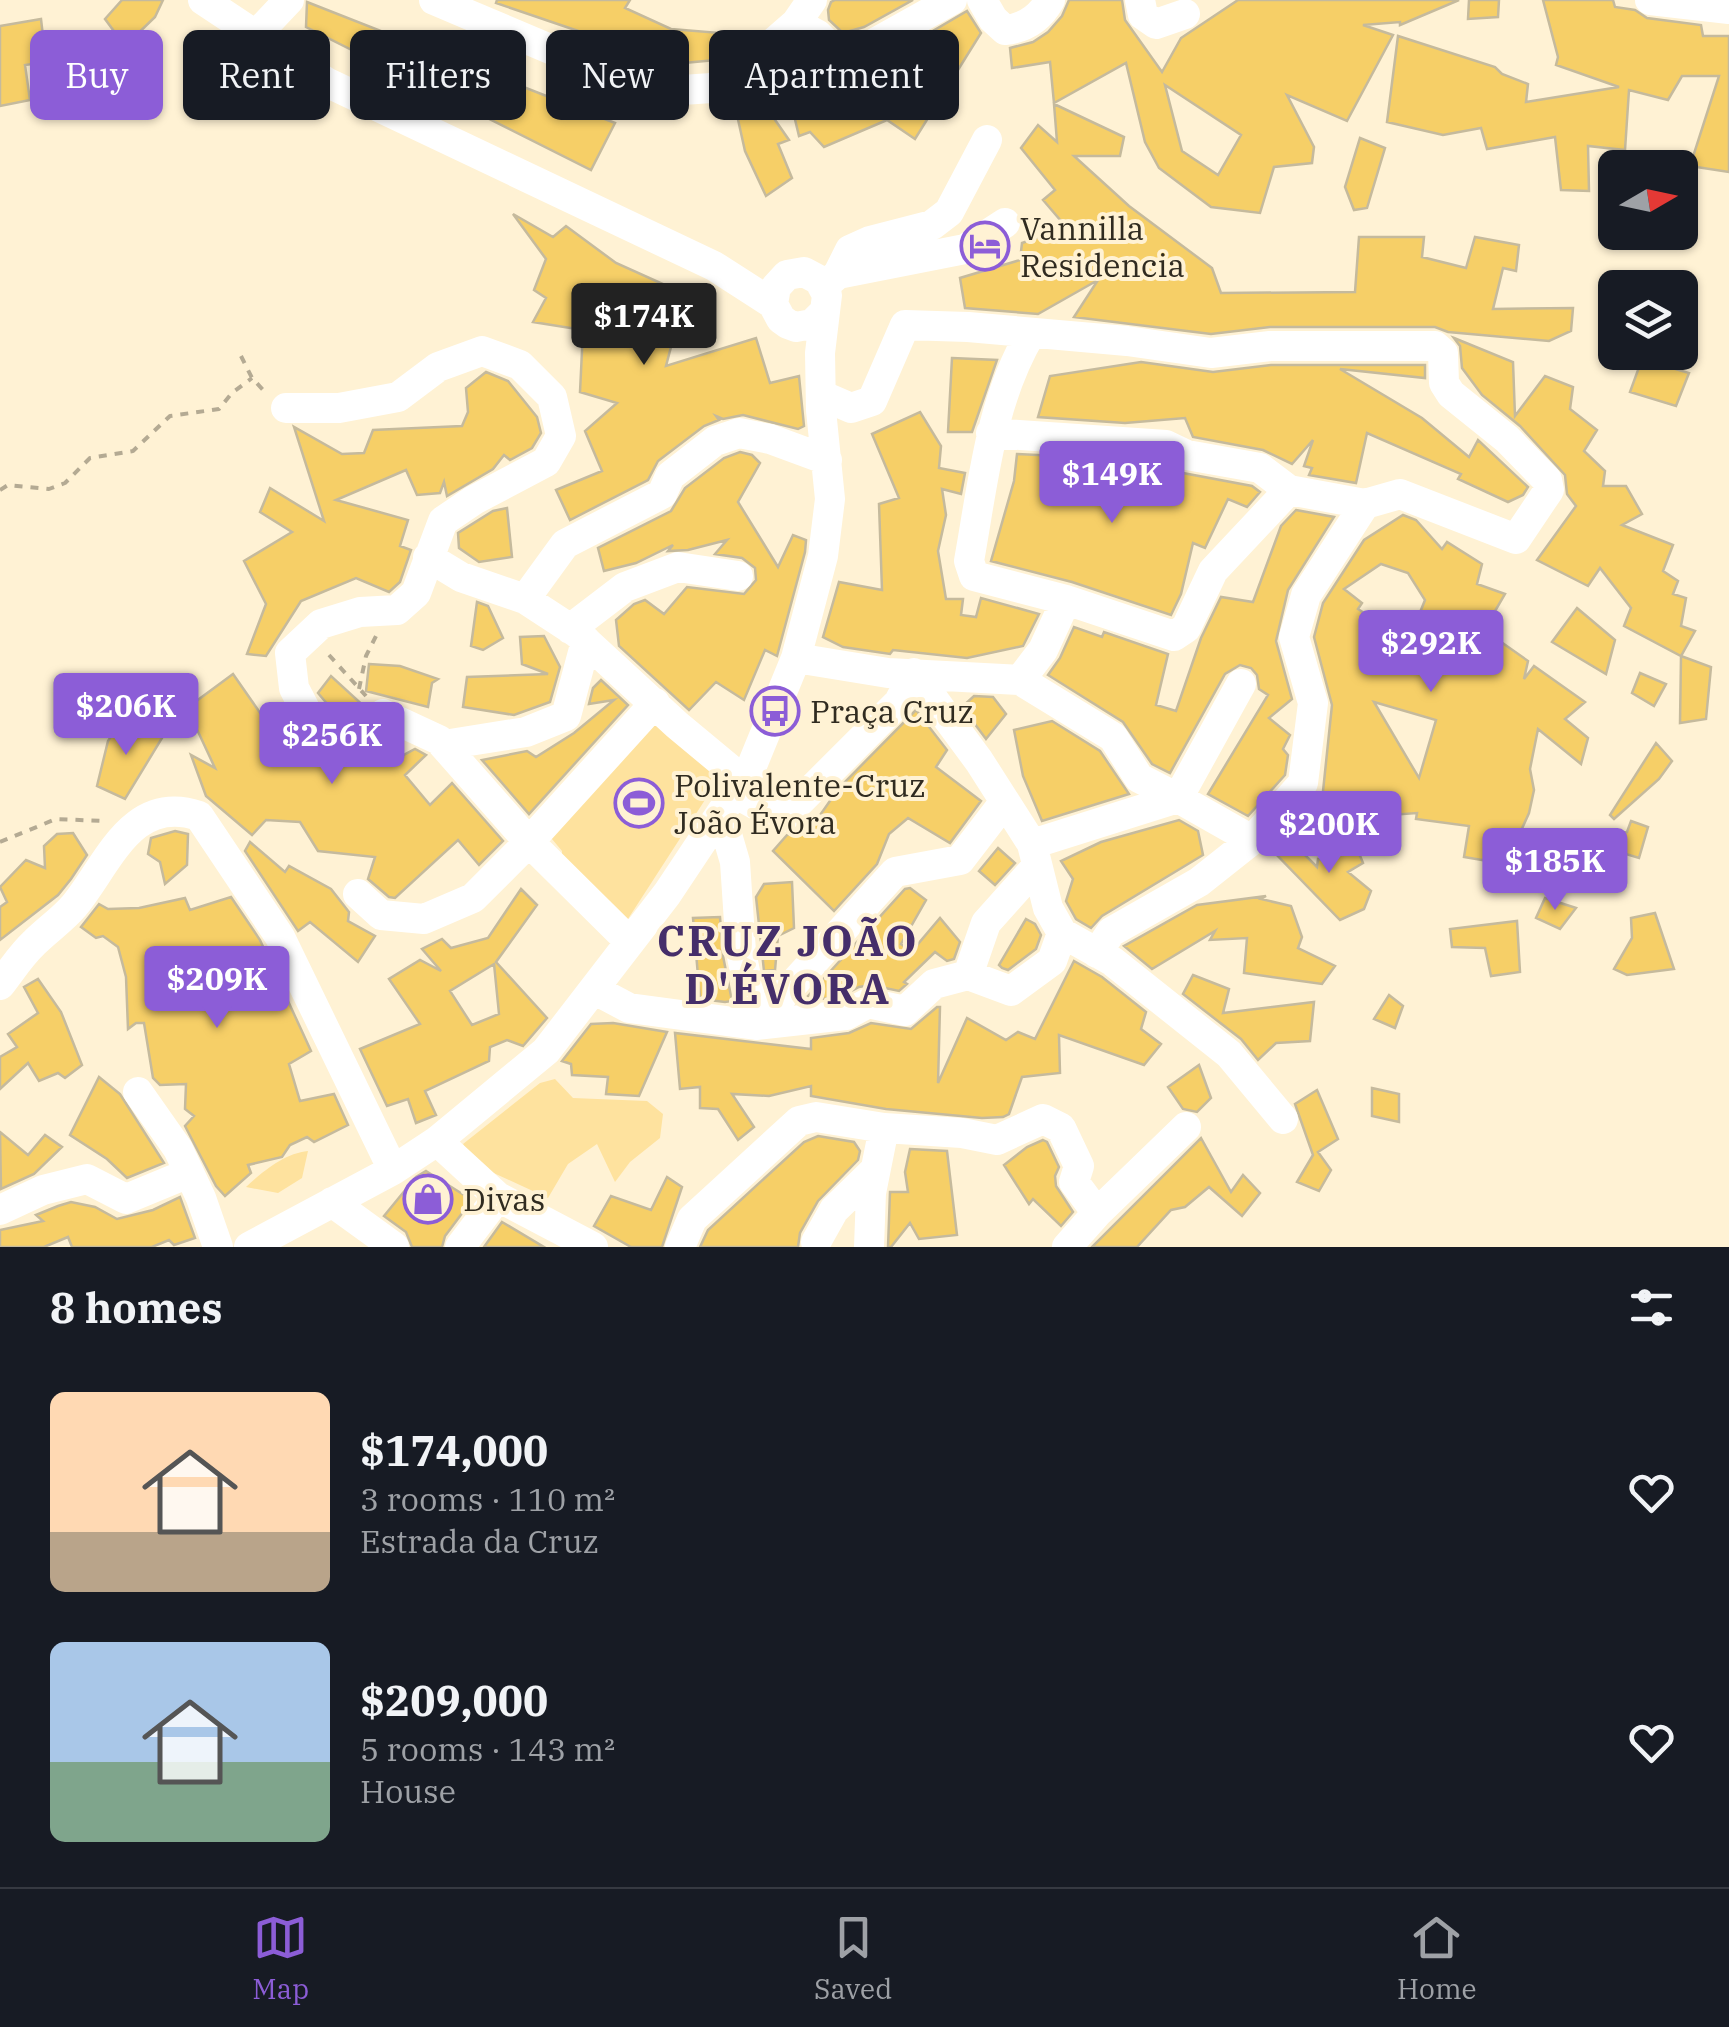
<!DOCTYPE html>
<html lang="en">
<head>
<meta charset="utf-8">
<style>
	body { margin:0; font-family:"IBM Plex Serif",serif; background:#20242c; color:#f1f3f6; height:100vh; display:flex; flex-direction:column; font-size:38px; white-space:nowrap }
	* { box-sizing:border-box; margin:0 }
	p { font-size:32px; color:#9ea1a6 }
	.icon { flex:none; width:55px; height:55px; fill:none; stroke:currentColor; stroke-width:2; stroke-linecap:round; stroke-linejoin:round }
	.map { position:relative; height:1247px; overflow:hidden }
	.drawer { display:flex; flex-direction:column; background:#171b24; flex:1 }
	.drawer>* { flex:none }
	.guide { position:absolute; left:30px; top:30px; width:1000px; height:90px; display:flex; gap:20px }
	.needle { width:65px; rotate:81deg }
	.buttons { position:absolute; left:1598px; top:150px; display:grid; gap:20px }
	.buttons a { display:grid; place-items:center; width:100px; height:100px; border-radius:15px; background:#171b24; box-shadow:0 2px 8px #0004; font-size:50px }
	.price { position:absolute; translate:-50% -85px; padding:0 22px; border-radius:10px; background:#8c5dd7; color:#fff; font-size:32px; line-height:65px; filter:drop-shadow(0 2px 5px #0008) }
	.price::after { content:''; position:absolute; left:50%; top:60px; width:30px; height:22px; margin-left:-15px; background:inherit; clip-path:polygon(0 0,100% 0,50% 100%) }
	.price.on { background:#222; color:#fff }
	ul { padding:0; list-style:none }
	li { display:flex; align-items:center; gap:30px; height:250px; padding:0 50px }
	li span { display:grid; place-items:center; flex:none; width:280px; height:200px; border-radius:15px; color:#555 }
	li>.icon { margin-inline-start:auto }
	span .icon { width:120px; height:120px; fill:#fffc; stroke-width:1 }
	li b { font-size:42px }
	h2 { display:flex; justify-content:space-between; align-items:center; height:120px; padding:0 50px; font-size:42px }
	.tag { padding:0 35px; border-radius:15px; background:#171b24; box-shadow:0 2px 8px #0004; font-size:35px; line-height:90px }
	.tag.on { background:#8c5dd7; color:#fff }
	.tabs { display:flex; justify-content:space-around; align-items:center; height:140px; border-top:2px solid #363941; background:#171b24; font-size:28px; color:#9ea1a6 }
	.tabs a { display:grid; justify-items:center; gap:5px }
	.tabs .on { color:#8c5dd7 }
	.map>svg:first-child { display:block }
	.green { fill:#fee29e }
	.building { fill:#f6cf67; stroke:#c5ba9d; stroke-width:2.5; fill-rule:evenodd }
	.lines { fill:none; stroke-linecap:round; stroke-linejoin:round }
	.path { stroke:#b4aa93; stroke-width:4; stroke-dasharray:8 8; stroke-linecap:butt }
	.minor { stroke:#fff; stroke-width:30 }
	.labels { text-anchor:middle; dominant-baseline:central; stroke-width:8; stroke-linejoin:round; paint-order:stroke }
	.poi-label { font-size:32px; fill:#302b20; stroke:#fff2d4; text-anchor:start }
	.district-label { font-size:42px; font-weight:bold; letter-spacing:2.5px; fill:#452e6a; stroke:#fff2d4 }
</style>
</head>
<body>
<div class="map">
<svg width="1729" height="1247" viewBox="0 0 1729 1247">
	<rect width="100%" height="100%" fill="#fff2d4"/>
	<!-- green -->
	<path class="green" d="M654,713L723,772L626,922L562,870V851L547,833Z
		M555,1079L573,1098L647,1101L663,1114L660,1138L630,1162L615,1182L597,1144L568,1164L548,1198L474,1164L463,1144L540,1083Z
		M308,1151L302,1178L278,1193L246,1187C262,1172 285,1153 308,1151Z"/>
	<!-- building -->
	<path class="building" d="M122,0H163L155,17L125,46L105,19Z
		M497,0H630L625,8L671,29L733,34L726,59L652,66L584,33L496,3Z
		M835,0H913L864,27L843,33L829,20L828,10L831,2Z
		M1069,0H1122L1125,20L1162,72L1181,38L1238,0H1459L1400,25V22L1363,25L1393,35L1347,121L1287,95L1314,147L1312,163L1274,167L1260,213L1211,207L1159,168L1145,142L1126,63L1054,103L1050,62L1012,68L1010,48L1033,42L1048,32L1062,16ZM1165,85L1241,135L1218,175L1182,151Z
		M1469,0H1499L1498,17L1468,19Z
		M1543,0H1613L1615,7L1635,10L1647,18L1701,25L1703,36H1729V172L1690,166L1719,76H1682L1668,100L1629,90L1625,150L1588,146L1589,191L1561,190L1555,137L1487,149L1481,128L1443,135L1387,122L1398,36L1495,67L1502,74L1528,84L1526,102L1619,87L1556,65L1558,57Z
		M307,2L615,123L591,170L306,27Z
		M967,11L981,33L915,139L887,120L824,147L810,132L799,136L781,61L795,48L800,47L807,50L826,69L831,84L844,78L850,92L897,52Z
		M41,19L46,62L25,65L30,100L0,106V26Z
		M757,94L789,140L778,144L792,178L766,196L745,151L735,106Z
		M1054,104L1124,137L1120,156H1074L1129,206L1212,268L1221,293L1355,292L1359,237H1424L1422,257L1466,268L1475,237L1519,245L1516,271L1503,268L1493,309L1573,308L1571,331L1549,341L1448,332L1435,327H1270L1211,334L1074,317L1098,280L1038,314L965,308L960,278L1020,260L1022,243L1067,228L1043,200L1055,190L1021,148L1038,125L1057,142Z
		M1360,138L1385,148L1367,208L1354,210L1345,187Z
		M513,214L553,237L566,226L616,263L685,294L666,366L756,338L770,383L799,376L804,426L798,429L743,415L723,419L716,416L719,420L704,426L658,461L648,480L570,520L556,490L602,471L585,431L617,403L580,392L583,330L533,322L546,298L534,290L546,259Z
		M1454,338L1513,362L1515,416L1545,376L1573,387L1570,409L1597,430L1584,451L1605,471L1603,486H1626L1642,514L1622,525L1673,545L1663,571L1678,581L1673,594L1686,598L1681,626L1695,631L1681,656L1624,626L1631,608L1600,568L1588,586L1537,560L1576,506L1567,494L1565,475L1520,426L1482,395L1462,368L1460,346Z
		M952,358L997,360L972,432H948Z
		M1642,359L1689,373L1676,406L1630,392Z
		M1141,362L1213,372L1271,365H1425V378L1340,369L1422,418L1469,457L1478,440L1528,487L1523,495L1508,502L1458,479L1461,474L1367,433L1356,483L1309,475L1312,468L1304,466L1313,440L1292,464L1263,450L1193,437L1185,418L1125,423L1038,417L1050,376Z
		M486,372L508,381L537,417L541,433L532,448L510,460L504,455L493,469L447,496L444,482L440,493L417,495L406,470L336,500L408,520L400,546L411,550L400,582L389,592L356,578L301,601L266,656L247,654L266,604L244,561L292,532L260,512L270,488L324,521L294,427L342,454L364,453L373,430L462,426L468,412L466,388Z
		M920,412L941,446L939,468L965,473L961,494L942,489L946,515L938,551L946,599H963L961,615L976,617L981,598L1039,614L1023,646L967,658L893,650L890,654L843,647L823,637L839,582L882,590L879,504L899,498L872,434Z
		M740,452L752,455L760,463L738,502L778,567L793,535L806,540L805,552L777,656L765,650L744,700L716,682L689,710L619,646L616,620L634,604L645,600L664,614L687,587L744,594L756,580L755,568L742,558L715,554L727,540L688,550L668,551L673,545L636,563L604,571L598,548L671,511L685,488L724,458Z
		M1017,454L1058,456L1060,467L1114,481L1120,461L1161,463L1183,473L1252,486L1260,492L1247,507L1228,499L1205,548L1193,543L1181,594L1171,615L1072,582L991,561L1014,481Z
		M507,508L512,557L479,562L459,548L458,533L493,511Z
		M1296,510L1334,517L1288,590L1276,641L1292,699L1269,718L1290,735L1283,749L1288,755L1285,775L1248,816L1208,794L1268,695L1259,689L1257,675L1251,668L1240,665L1225,674L1170,773L1152,764L1123,722L1048,675L1060,658L1074,627L1102,637L1104,632L1168,654L1156,705L1176,711L1201,638L1221,597L1253,602L1281,526Z
		M1403,515L1416,520L1442,549L1447,542L1482,564L1477,584L1505,594L1484,630L1528,661L1524,679L1534,666L1585,702L1565,719L1588,738L1581,764L1538,729L1530,769L1534,790L1529,813L1506,864L1464,857L1469,826L1416,819L1417,813L1320,820L1332,705L1314,637L1323,603L1364,540ZM1381,564L1408,573L1425,600L1408,642L1358,609L1362,603L1344,589ZM1374,702L1436,720L1419,778Z
		M477,602L488,606L503,638L483,650L471,646Z
		M1577,608L1615,640L1606,674L1552,642Z
		M544,636L560,667L550,702L514,715L463,707L467,677L548,674L522,664L520,637Z
		M1681,656L1711,667L1706,719L1680,723Z
		M369,664L400,666L438,679L432,683L428,707L366,691Z
		M1640,673L1666,684L1654,706L1632,693Z
		M233,674L263,717L281,707L305,749L312,756L325,758L328,762L340,742L337,730L340,719L318,693L331,676L366,708L367,724L382,734L396,759L415,749L426,755L405,775L430,805L452,783L503,841L479,865L458,840L395,898L389,897L368,879L375,857L318,851L300,822L266,820L252,835L206,796L191,755L215,768L187,708Z
		M601,680L628,705L529,814L482,760L527,751L536,757L574,733L614,700L589,704L593,688Z
		M974,696L993,697L1006,714L986,739L962,707Z
		M916,710L947,750L936,767L981,801L950,843L908,818L889,834L877,864L834,911L773,851L787,835L811,828L839,788Z
		M123,718L162,738L125,799L97,786L108,741Z
		M1052,721L1100,751L1129,794L1042,821L1023,776L1014,730Z
		M1656,743L1672,761L1659,779L1614,819L1610,815Z
		M1179,820L1198,831L1203,855L1102,916L1091,928L1076,919L1066,901L1073,879L1061,861L1101,842Z
		M1631,821L1648,827L1639,858L1593,844L1589,857H1562L1561,839L1627,832Z
		M175,831L188,834L187,865L165,884L160,862L148,854L151,838Z
		M73,833L87,855L71,879L58,895L0,940V907L7,902L0,887L26,860L45,868L44,846L57,834Z
		M1352,836L1363,863L1348,872L1371,891L1364,909L1340,920L1271,849L1280,837H1287L1317,867L1318,859L1323,860Z
		M250,842L285,872L289,866L331,889L349,912L348,921L375,936L358,962L310,922L298,931L245,851Z
		M998,848L1015,863L995,885L979,871Z
		M792,882L794,928L778,936L775,970L764,971L756,897L764,884Z
		M910,888L926,900L901,944L912,951L940,918L960,942L954,959L947,961L935,952L904,982L907,984L899,991L871,985L859,987L840,997L811,1000L808,996L905,889Z
		M521,889L537,905L496,962L547,1018L523,1046L507,1040L490,1047L489,1061L425,1091L436,1115L416,1123L408,1099L387,1106L360,1049L420,1024L389,979L420,960L441,971L422,949L442,939L451,948L488,938ZM494,964L499,1014L472,1025L450,991Z
		M1266,896L1261,899L1291,906L1302,937L1298,948L1335,966L1322,984L1244,973L1247,938L1210,940L1215,931L1152,969L1124,946L1197,905Z
		M231,897L260,940L311,1051L289,1064L300,1101L334,1094L348,1125L314,1142L307,1137L290,1145L282,1157L248,1165L251,1173L225,1196L216,1186L185,1126L194,1116L185,1109L186,1084L160,1085L153,1078L144,1023H136L128,1029L126,977L118,947L103,936L96,938L81,927L99,904L108,909L139,908L185,898L190,910Z
		M1545,898L1576,908L1560,929L1536,918Z
		M1655,913L1674,969L1627,975L1614,969L1632,938L1631,918Z
		M720,917L723,956L732,1001L725,1002L700,999L693,918Z
		M1026,919L1035,924L1041,935L1036,949L1008,970L1002,968L999,965Z
		M1517,921L1520,972L1491,976L1485,948L1452,947L1450,929Z
		M1074,961L1102,977L1146,1012L1141,1029L1161,1044L1144,1065L1059,1035L1060,1073L1022,1077L1009,1114L1003,1117L982,1118L886,1109L811,1096V1086L769,1096L732,1094L754,1127L738,1140L718,1109L700,1108V1087L680,1089L675,1033L811,1049V1038L849,1033L871,1023L911,1029L937,1007H940L938,1083L967,1018L1006,1040L1018,1032L1035,1039Z
		M1193,975L1229,989L1223,1013L1314,1002L1310,1041L1276,1043L1258,1060L1241,1039L1183,994Z
		M38,979L61,1012L82,1065L65,1078L58,1073L39,1081L28,1063L0,1089V1057L17,1047L8,1034L38,1013L24,987Z
		M1389,995L1403,1006L1395,1028L1374,1019Z
		M613,1023L667,1032L639,1096L606,1094L608,1077L572,1075L571,1064L562,1061L591,1024Z
		M1199,1065L1211,1098L1197,1112L1183,1109L1168,1087Z
		M99,1077L120,1094L164,1163L127,1178L107,1159L70,1135Z
		M1372,1088L1399,1094V1122L1372,1116Z
		M1317,1090L1338,1139L1318,1152L1331,1170L1319,1191L1297,1182L1313,1155L1295,1104Z
		M0,1132L28,1155L45,1135L62,1147L34,1174L1,1189Z
		M818,1136L854,1142L860,1151L858,1160L818,1201L800,1233L798,1247H700L708,1230L804,1142Z
		M1201,1138L1231,1192L1243,1175L1260,1193L1242,1216L1209,1187L1185,1207L1171,1210L1137,1247H1092Z
		M1043,1140L1047,1142L1059,1167L1055,1176L1056,1186L1073,1212L1061,1226L1033,1199L1029,1204L1004,1165L1027,1147Z
		M910,1149L947,1151L957,1235L919,1239L910,1223L891,1247H888L890,1192H908L905,1172Z
		M426,1171L472,1200L445,1236L442,1247H412L406,1232L384,1216L416,1177Z
		M667,1177L682,1187L662,1247H631L594,1226L611,1196L651,1210Z
		M180,1197L195,1238L174,1245L169,1240L152,1247H72L68,1237L44,1247H0V1230L43,1221L36,1215L58,1206L71,1202L95,1207L117,1219L153,1210Z
		M502,1222L544,1247H484Z"/>
	<g class="lines">
		<!-- path -->
		<path class="path" d="M241,356L252,378L266,393
			M0,490L8,485L49,489L65,483L90,458L133,451L170,416L219,409L232,393L252,378
			M329,655L366,696
			M359,689L366,656L376,636
			M0,842L56,819L104,821"/>
		<!-- minor -->
		<path class="minor" d="M203,0L326,82L714,266L773,304
			M434,0L640,87L682,90L712,88L739,73L796,23L812,0
			M982,0L993,19L1005,30C1025,28 1040,18 1050,0
			M1140,0L1143,15L1156,24L1185,14
			M1650,0L1729,9
			M796,23L818,35L837,54L871,45L952,0
			M254,37L289,0
			M838,274L850,250L870,241L932,225L949,212L987,140
			M830,281L838,274L965,249L1005,223
			M821,395L851,408L872,401L905,325L968,327L1127,341L1211,353L1270,346H1435L1443,353L1444,383L1451,394L1507,439L1547,480L1549,490L1516,539L1400,494L1365,504L1289,490L1213,571L1186,628L1174,636L1066,600L974,576L969,561C983,484 990,402 1031,333
			M286,408H339L398,397L438,367L482,351L520,365L552,397L561,436L546,462L474,500L443,521L416,593L397,610L360,612L321,624L290,653L294,688L321,740
			M991,433L1166,445L1187,455L1260,468L1289,490
			M428,557L461,577L525,599L577,633L677,725L742,779
			M525,599L565,544L662,494L670,476L715,441L739,433L770,439L827,460
			M570,629L625,587L678,567L738,576
			M796,658L888,673L1020,680L1113,737L1139,778L1178,798L1241,684
			M1020,680L1043,650L1066,600
			M383,714L439,740L529,842L655,703
			M444,745L526,732L566,716L586,641
			M733,792L778,817H784L899,702L914,673L979,761L1032,844L1048,908L1062,933L1112,961L1229,1054L1283,1119
			M1032,844L1178,798L1252,840L1303,783L1313,703L1294,637L1306,595L1365,504
			M358,894L381,915L424,919L473,898L529,842L629,941
			M1097,953L1111,932L1199,882L1252,840
			M968,975L1011,991L1052,961L1062,933
			M0,985C11,971 21,955 34,943C47,930 62,920 74,906C108,865 131,793 199,816L280,937L393,1170
			M595,990L629,1008L756,1025L741,952L735,862L721,814
			M756,1025L846,1015L868,1003L905,1011L934,984L968,975L986,923L1037,866
			M756,1025L895,872L960,860L1003,804
			M138,1092L178,1149L201,1198L218,1247
			M437,1141L498,1197L593,1247
			M332,1202L394,1247
			M0,1210L43,1190L87,1179L126,1199L189,1173
			M1097,1213L1186,1127
			M816,1242L834,1210L875,1170
			M249,1247L393,1170L437,1141L546,1051L667,894L751,768L796,658L823,556L830,499L821,410L820,353L827,295L819,280L804,272L787,275L776,287L773,304L781,319L788,324L796,327L812,324L824,312
			M460,1247L498,1197
			M680,1247L692,1219L799,1121L816,1117L884,1128L962,1133L997,1140L1043,1119L1061,1128L1079,1166L1074,1182L1097,1213L1067,1247
			M869,1247L871,1193L884,1128"/>
	</g>
	<!-- icons -->
	<defs>
		<g id="hotel-ring" transform="scale(2.5)"><circle r="9.5" fill="#fff2d4" stroke="#8c5dd7" stroke-width="1.5"/><path d="M-6-4.5h1.5V1H6V5H4.5V3h-9V5H-6ZM-4 0a1.8 1.8 0 1 1 3.6 0ZM.5 0V-2.5h3Q6-2.5 6 0Z" fill="#8c5dd7"/></g>
		<g id="bus-ring" transform="scale(2.5)"><circle r="9.5" fill="#fff2d4" stroke="#8c5dd7" stroke-width="1.5"/><path d="M-5-6H5V4H4V6H2V4H-2V6H-4V4H-5ZM-3.5-4V0h7V-4ZM-3.5 1.2v1.5H-2V1.2ZM2 1.2v1.5H3.5V1.2Z" fill="#8c5dd7"/></g>
		<g id="stadium-ring" transform="scale(2.5)"><circle r="9.5" fill="#fff2d4" stroke="#8c5dd7" stroke-width="1.5"/><path d="M0-5a6.5 5 0 1 0 0 10a6.5 5 0 1 0 0-10ZM-3.5-1.8h7v3.6h-7Z" fill="#8c5dd7"/></g>
		<g id="shop-ring" transform="scale(2.5)"><circle r="9.5" fill="#fff2d4" stroke="#8c5dd7" stroke-width="1.5"/><path d="M-5-2.5h2.3a2.7 3.5 0 0 1 5.4 0H5L5.5 6h-11ZM-1.5-2.5h3a1.5 2.3 0 0 0-3 0Z" fill="#8c5dd7"/></g>
	</defs>
	<g fill-rule="evenodd">
		<use href="#hotel-ring" x="985" y="246"/>
		<use href="#bus-ring" x="775" y="711"/>
		<use href="#stadium-ring" x="639" y="803"/>
		<use href="#shop-ring" x="428" y="1199"/>
	</g>
	<g class="labels">
		<!-- poi labels -->
		<g class="poi-label">
			<text x="1020" y="228">Vannilla<tspan x="1020" dy="37">Residencia</tspan></text>
			<text x="810" y="711">Praça Cruz</text>
			<text x="674" y="785">Polivalente-Cruz<tspan x="674" dy="37">João Évora</tspan></text>
			<text x="463" y="1199">Divas</text>
		</g>
		<!-- district labels -->
		<g class="district-label">
			<text x="788" y="940">CRUZ JOÃO<tspan x="788" dy="48">D'ÉVORA</tspan></text>
		</g>
	</g>
</svg>
<div class="buttons">
<a><svg class="needle" viewBox="-14 -14 28 28"><path d="M0-13l5 13h-10z" fill="#e53935"/><path d="M0 13l5-13h-10z" fill="#9ea1a6"/></svg></a>
<a><svg class="icon" aria-label="layers" viewBox="0 0 24 24"><path d="M12 4l9 5-9 5-9-5zM3 14l9 5 9-5"/></svg></a>
</div>
<b class="price on" style="left:644px;top:368px">$174K</b>
<b class="price" style="left:1112px;top:526px">$149K</b>
<b class="price" style="left:1431px;top:695px">$292K</b>
<b class="price" style="left:126px;top:758px">$206K</b>
<b class="price" style="left:332px;top:787px">$256K</b>
<b class="price" style="left:1329px;top:876px">$200K</b>
<b class="price" style="left:1555px;top:913px">$185K</b>
<b class="price" style="left:217px;top:1031px">$209K</b>
<div class="guide">
<a class="tag on">Buy</a>
<a class="tag">Rent</a>
<a class="tag">Filters</a>
<a class="tag">New</a>
<a class="tag">Apartment</a>
</div>
</div>
<section class="drawer">
<h2>8 homes<svg class="icon" aria-label="filters" viewBox="0 0 24 24"><path d="M4 7h16M4 17h16"/><circle cx="9" cy="7" r="2"/><circle cx="15" cy="17" r="2"/></svg></h2>
<ul>
<li><span style="background:linear-gradient(#ffd9b3 70%,#b9a48a 0)"><svg class="icon" aria-label="home" viewBox="0 0 24 24"><path d="M3 11l9-7 9 7M6 9v11h12V9"/></svg></span><div><b>$174,000</b><p>3 rooms · 110 m²</p><p>Estrada da Cruz</p></div><svg class="icon" aria-label="heart" viewBox="0 0 24 24"><path d="M12 20l-8-8c-3-5 5-10 8-4 3-6 11-1 8 4z"/></svg></li>
<li><span style="background:linear-gradient(#a9c7e8 60%,#7fa58c 0)"><svg class="icon" aria-label="home" viewBox="0 0 24 24"><path d="M3 11l9-7 9 7M6 9v11h12V9"/></svg></span><div><b>$209,000</b><p>5 rooms · 143 m²</p><p>House</p></div><svg class="icon" aria-label="heart" viewBox="0 0 24 24"><path d="M12 20l-8-8c-3-5 5-10 8-4 3-6 11-1 8 4z"/></svg></li>
</ul>
</section>
<nav class="tabs">
<a class="on"><svg class="icon" aria-label="map" viewBox="0 0 24 24"><path d="M3 6l6-2 6 2 6-2v14l-6 2-6-2-6 2zM9 4v14M15 6v14"/></svg>Map</a>
<a><svg class="icon" aria-label="saved" viewBox="0 0 24 24"><path d="M7 4h10v16l-5-4-5 4z"/></svg>Saved</a>
<a><svg class="icon" aria-label="home" viewBox="0 0 24 24"><path d="M3 11l9-7 9 7M6 9v11h12V9"/></svg>Home</a>
</nav>
</body>
</html>
